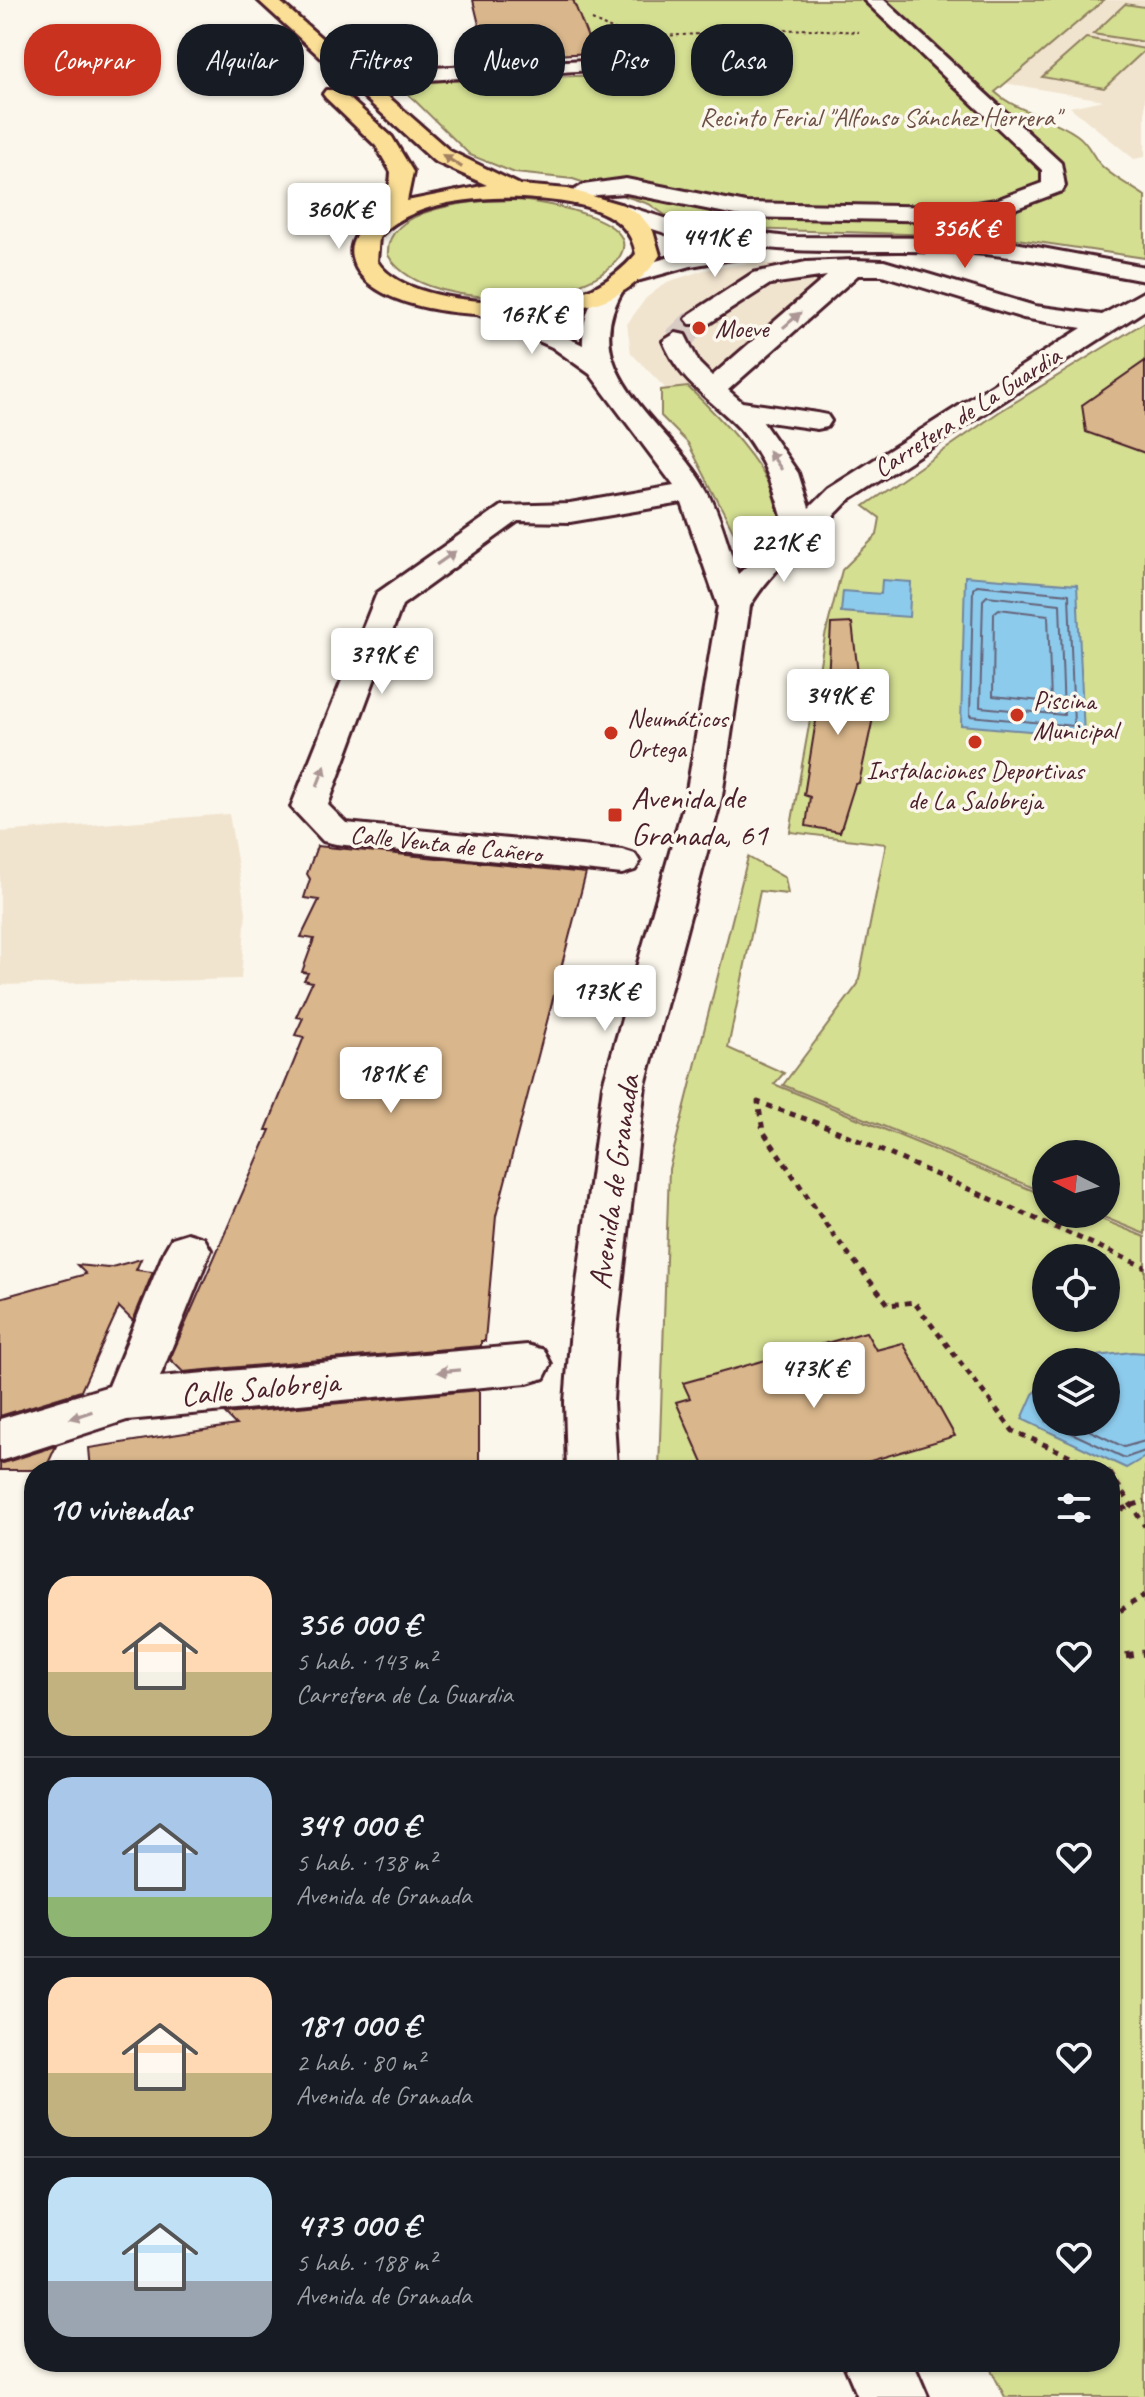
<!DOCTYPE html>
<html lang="es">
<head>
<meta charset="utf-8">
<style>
	body { margin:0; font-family:Caveat,sans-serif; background:#242831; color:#f1f3f6; height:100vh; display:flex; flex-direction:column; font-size:30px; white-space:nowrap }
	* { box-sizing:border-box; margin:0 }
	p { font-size:26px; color:#9ea1a6 }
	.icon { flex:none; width:44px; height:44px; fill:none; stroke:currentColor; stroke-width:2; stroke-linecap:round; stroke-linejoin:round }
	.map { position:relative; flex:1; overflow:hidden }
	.panel { position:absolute; left:24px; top:1460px; width:1096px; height:912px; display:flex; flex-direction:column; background:#171b24; border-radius:32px; box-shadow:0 2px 6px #0004 }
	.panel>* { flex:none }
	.hud { position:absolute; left:24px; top:24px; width:1098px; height:72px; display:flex; gap:16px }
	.needle { width:52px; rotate:276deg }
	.buttons { position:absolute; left:1032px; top:1140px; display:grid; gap:16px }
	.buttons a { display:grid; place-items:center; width:88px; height:88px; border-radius:50%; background:#171b24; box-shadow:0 2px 6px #0004; font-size:40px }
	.price { position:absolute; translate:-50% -68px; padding:0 18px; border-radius:8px; background:#fff; color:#222; font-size:26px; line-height:52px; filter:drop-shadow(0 2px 4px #0008) }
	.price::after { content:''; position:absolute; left:50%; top:48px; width:24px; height:18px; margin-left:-12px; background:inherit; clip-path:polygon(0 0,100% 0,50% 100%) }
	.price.current { background:#c8321e; color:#fff }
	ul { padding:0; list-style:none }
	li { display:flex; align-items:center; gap:24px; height:200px; padding:0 24px }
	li+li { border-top:2px solid #363941 }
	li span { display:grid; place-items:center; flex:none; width:224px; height:160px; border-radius:24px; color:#555 }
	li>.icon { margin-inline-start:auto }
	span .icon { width:96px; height:96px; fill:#fffc; stroke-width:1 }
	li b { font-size:34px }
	h2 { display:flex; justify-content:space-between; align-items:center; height:96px; padding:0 24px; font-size:34px }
	.pill { padding:0 28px; border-radius:32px; background:#171b24; box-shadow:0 2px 6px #0004; font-size:28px; line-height:72px }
	.pill.current { background:#c8321e; color:#fff }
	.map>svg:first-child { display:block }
	.built { fill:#f1e4cf }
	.green { fill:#d4df92; stroke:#8f7f5e; stroke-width:2; fill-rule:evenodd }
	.water { fill:#8dcbed; stroke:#72869f; stroke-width:2 }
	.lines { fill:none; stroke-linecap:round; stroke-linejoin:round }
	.shore { stroke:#656479; stroke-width:2 }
	.building { fill:#d9b68b; stroke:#4a1f2b; stroke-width:2 }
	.minor-tunnel { stroke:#d8ccc5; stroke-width:28; stroke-dasharray:28 14; stroke-linecap:butt }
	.minor-casing { stroke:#4a1f2b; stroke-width:6 }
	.major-casing { stroke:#4a1f2b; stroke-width:6 }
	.path-far2 { stroke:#4a1f2b; stroke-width:2; stroke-dasharray:3 3; stroke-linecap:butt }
	.path-far1 { stroke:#4a1f2b; stroke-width:5; stroke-dasharray:6 6; stroke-linecap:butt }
	.path { stroke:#4a1f2b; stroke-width:7; stroke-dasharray:8 8; stroke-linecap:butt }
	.minor { fill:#fbf7ec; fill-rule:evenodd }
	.major { fill:#fbdf96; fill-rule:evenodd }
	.oneway { fill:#a27f60 }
	.oneway2 { fill:#ab9695 }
	.poi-dot { fill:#c8321e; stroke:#fbf7ec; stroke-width:3 }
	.labels { text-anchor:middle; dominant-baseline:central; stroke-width:7; stroke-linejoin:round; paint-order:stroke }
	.far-park-label { font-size:26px; fill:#6c4f45; stroke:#fbf7ec }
	.far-poi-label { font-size:26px; fill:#4a1f2b; stroke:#fbf7ec; text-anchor:start }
	.far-street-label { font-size:26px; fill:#4a1f2b; stroke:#fbf7ec }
	.poi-label { font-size:32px; fill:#4a1f2b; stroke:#fbf7ec; text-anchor:start }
	.street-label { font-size:32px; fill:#4a1f2b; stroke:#fbf7ec }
</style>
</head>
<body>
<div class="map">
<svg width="1145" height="2397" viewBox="0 0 1145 2397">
	<rect width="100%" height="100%" fill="#fbf7ec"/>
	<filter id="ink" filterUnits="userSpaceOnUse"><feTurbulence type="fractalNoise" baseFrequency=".0125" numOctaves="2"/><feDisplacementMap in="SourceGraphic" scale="16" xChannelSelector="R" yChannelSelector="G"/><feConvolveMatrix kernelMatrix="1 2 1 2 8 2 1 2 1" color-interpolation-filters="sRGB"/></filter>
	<g filter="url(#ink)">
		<!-- built -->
		<path class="built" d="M1104,0H1145V157L1134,159L1070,107L1103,100L1004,83Z
			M750,263L837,266L713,381L669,392L631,353L627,324L646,298L667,282L704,270Z
			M229,814L246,912L241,979L0,985V832Z"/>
		<!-- green -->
		<path class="green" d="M573,0H1104L995,92C1018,113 1051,116 1077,135C1090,144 1093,159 1104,168C1116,179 1132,187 1145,196V258L1004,237L749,229L665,215L649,204L573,179L515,173L470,155L397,83L600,75Z
			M1125,4L1145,7V42L1093,34Z
			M1086,38L1145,49V50L1104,88L1042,77Z
			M514,200C539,201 667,221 608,269C563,306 420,311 388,255C384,206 479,200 514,200Z
			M1145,322V1234L1096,1214H1106V1154H1046V1193L783,1085L858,984L886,844L790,832L825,636L842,570L877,535L880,518L864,506L999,412Z
			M688,387C724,421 784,483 785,533L764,545L737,538L688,443L661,416V390Z
			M748,857L785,878L788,894L760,891L728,1048L784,1073L774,1084L1046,1196V1214H1089L1145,1237V2397H1005L987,2362H1110V1470H659L669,1169ZM1046,1258H1106V1318H1046ZM1046,1362H1106V1422H1046Z"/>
		<!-- water -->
		<path class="water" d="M965,576L1077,585L1084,736L961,725Z
			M882,580L911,582L909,617L841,612L843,591L881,594Z
			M1132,1352L1145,1353V1457L1126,1468L1022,1419L1033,1394L1046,1383V1422H1106V1362H1083L1096,1356Z"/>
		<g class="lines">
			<!-- shore -->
			<path class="shore" d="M977,585L1069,594L1074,726L970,716L973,589Z
				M987,596L1060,604L1064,715L980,707L983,600Z
				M999,609L1048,615L1051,702L993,696L994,613Z
				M1048,1422L1125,1458L1145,1451
				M1072,1422L1124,1447L1145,1441"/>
		</g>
		<!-- building -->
		<path class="building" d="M473,0H573L594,53L487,58Z
			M1145,361V453L1086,432L1082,405Z
			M852,623L863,716L873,718L859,783L855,784L840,832L806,826L810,797L804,795L819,702L827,700L831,624Z
			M317,846L586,873L496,1216L485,1341H481V1346L183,1372L170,1359L270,1130H266L304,1037L295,1035L303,1018L296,1017L312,982L304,980L308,973L302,972L314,939L301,937L319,900L304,898L310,879L307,874Z
			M141,1259L136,1270L153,1272L133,1321L119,1307L81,1391L0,1416V1298L86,1274L77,1265L108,1268Z
			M866,1332L876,1350L903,1343L955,1436L840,1470H706L676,1402L690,1398L683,1383Z
			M479,1390V1470H91L89,1448L236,1425L225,1414Z
			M56,1446L45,1470H0V1464Z"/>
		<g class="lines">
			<!-- minor-tunnel -->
			<path class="minor-tunnel" d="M676,341L699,319"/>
			<!-- minor casing -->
			<g class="minor-casing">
				<path id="minor" d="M864,0H884L1061,163L1065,186L1062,191L1009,211L949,221L746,217L626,193L597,195L574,204L563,197L583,185L626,179L746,203L949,207L996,200L1042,183V170Z
					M586,60L593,62L596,66L593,70L393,82L383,76L393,70Z
					M619,204L684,224L788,237L958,238L1015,243L1145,267V281C1083,270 1021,255 957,252C888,249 818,255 749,246L752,251L749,256L691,266L633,282L624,280L621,275L624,270L688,252L734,245L681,238L611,216L607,211Z
					M852,260L884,261L1035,306L1102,315L1145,291V310L848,501C816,536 774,565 750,606L722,796L645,1085L617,1329L613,1402L617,1470H567L565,1402L571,1329L603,1085L686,796L718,606L682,503L570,522L518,521L402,605L328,805L346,823L622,850L635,854L640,862L635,870L622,874L336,844L323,841L291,807L377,593L501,506L570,504L674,486L590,374L552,347L475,313L471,308L475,303H493L583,345C582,319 590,302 604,282H622L625,287C570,373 673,424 708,492C721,517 728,547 738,574L786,531C776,494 766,459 740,429C709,396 682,386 663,341L676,333L685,335L699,363L712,376L827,276L770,284L708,324H690L686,319L690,314L753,273L806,262ZM858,275H882L1023,318L1082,328L828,489L809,508L798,473L762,421L817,429L827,427L831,421L827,415L817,413L742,402L728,390Z
					M188,1233L204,1238L211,1250L160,1377L527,1345L544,1350L551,1364L544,1378L527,1383L127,1420L0,1461V1419L109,1386L165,1250L172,1238Z
					M843,2362H913L928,2397H858Z"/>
			</g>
			<!-- major casing -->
			<g class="major-casing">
				<path id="major" d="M258,0H278L450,151L520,185L568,189L623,205L641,216L653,231L660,255C647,275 632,288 610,298C559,322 369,329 352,257C345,229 391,212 391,172L376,146L326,98L323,94L326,90H340L392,137L413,172L407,201L487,185L434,161ZM522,198C563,201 628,204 636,254C623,269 611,279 593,288C545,309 408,310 377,261L379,237C412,201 475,197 522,198Z"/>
			</g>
			<!-- path-far2 -->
			<path class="path-far2" d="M592,20L616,31V38
				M615,49L616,38L809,29L859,32"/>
			<!-- path-far1 -->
			<path class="path-far1" d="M1103,1470L1013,1431L914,1302L889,1305L832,1233L763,1131L758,1102L828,1127L1145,1267
				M1110,1473L1145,1526
				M1110,1513L1145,1501
				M1110,1617L1145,1595"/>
			<!-- path -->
			<path class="path" d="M1110,1658L1145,1653"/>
			<!-- minor -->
			<use href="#minor" class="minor"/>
			<!-- major -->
			<use href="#major" class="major"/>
		</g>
		<!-- one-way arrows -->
		<defs><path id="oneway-solid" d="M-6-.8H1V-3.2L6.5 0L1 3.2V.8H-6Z" transform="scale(2)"/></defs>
		<use class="oneway" href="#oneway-solid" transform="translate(452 161) rotate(-148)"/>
		<g class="oneway2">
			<use href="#oneway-solid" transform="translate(792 320) rotate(-41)"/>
			<use href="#oneway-solid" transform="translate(775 460) rotate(-125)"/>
			<use href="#oneway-solid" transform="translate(446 558) rotate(-35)"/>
			<use href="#oneway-solid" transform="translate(321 776) rotate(-69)"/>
			<use href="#oneway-solid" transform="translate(449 1371) rotate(175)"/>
			<use href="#oneway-solid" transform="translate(81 1415) rotate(162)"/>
		</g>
	</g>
	<!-- markers -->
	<g class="poi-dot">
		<circle cx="699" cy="328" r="8"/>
		<circle cx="1017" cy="715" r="8"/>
		<circle cx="611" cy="733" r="8"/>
		<circle cx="975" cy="742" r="8"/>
		<rect x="607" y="807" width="16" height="16" rx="4"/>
	</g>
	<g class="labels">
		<!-- far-park labels -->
		<g class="far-park-label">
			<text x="880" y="117">Recinto Ferial "Alfonso Sánchez Herrera"</text>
		</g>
		<!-- far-poi labels -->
		<g class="far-poi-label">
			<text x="715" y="328">Moeve</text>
			<text x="1033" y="700">Piscina<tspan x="1033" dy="30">Municipal</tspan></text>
			<text x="627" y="718">Neumáticos<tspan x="627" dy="30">Ortega</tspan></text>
			<text x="975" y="770" text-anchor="middle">Instalaciones Deportivas<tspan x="975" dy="30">de La Salobreja</tspan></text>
		</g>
		<!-- far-street labels -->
		<g class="far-street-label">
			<text transform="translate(967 412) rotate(-33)">Carretera de La Guardia</text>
			<text transform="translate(446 844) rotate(6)">Calle Venta de Cañero</text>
		</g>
		<!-- poi labels -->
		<g class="poi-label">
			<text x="631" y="797">Avenida de<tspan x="631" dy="37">Granada, 61</tspan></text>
		</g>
		<!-- street labels -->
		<g class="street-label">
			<text transform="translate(614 1182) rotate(-82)">Avenida de Granada</text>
			<text transform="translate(260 1388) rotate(-5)">Calle Salobreja</text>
		</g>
	</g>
</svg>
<div class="buttons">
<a><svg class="needle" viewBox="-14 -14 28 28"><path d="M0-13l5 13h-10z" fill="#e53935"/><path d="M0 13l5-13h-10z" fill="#9ea1a6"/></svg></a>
<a><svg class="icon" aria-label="locate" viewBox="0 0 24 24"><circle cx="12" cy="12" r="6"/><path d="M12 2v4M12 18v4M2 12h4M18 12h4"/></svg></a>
<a><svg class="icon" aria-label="layers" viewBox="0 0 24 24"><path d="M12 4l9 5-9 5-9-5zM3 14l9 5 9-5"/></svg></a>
</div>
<b class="price" style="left:339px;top:251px">360K €</b>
<b class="price current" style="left:965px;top:270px">356K €</b>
<b class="price" style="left:715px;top:279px">441K €</b>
<b class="price" style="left:532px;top:356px">167K €</b>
<b class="price" style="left:784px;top:584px">221K €</b>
<b class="price" style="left:382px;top:696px">379K €</b>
<b class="price" style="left:838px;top:737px">349K €</b>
<b class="price" style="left:605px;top:1033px">173K €</b>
<b class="price" style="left:391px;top:1115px">181K €</b>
<b class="price" style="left:814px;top:1410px">473K €</b>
<div class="hud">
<a class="pill current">Comprar</a>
<a class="pill">Alquilar</a>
<a class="pill">Filtros</a>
<a class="pill">Nuevo</a>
<a class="pill">Piso</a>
<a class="pill">Casa</a>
</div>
<section class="panel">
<h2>10 viviendas<svg class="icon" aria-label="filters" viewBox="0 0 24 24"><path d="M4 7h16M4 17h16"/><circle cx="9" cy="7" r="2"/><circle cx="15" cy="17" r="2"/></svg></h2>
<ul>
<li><span style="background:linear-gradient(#ffd9b3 60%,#c2b280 0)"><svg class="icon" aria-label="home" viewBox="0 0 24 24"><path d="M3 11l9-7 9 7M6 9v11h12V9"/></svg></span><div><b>356 000 €</b><p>5 hab. · 143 m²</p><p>Carretera de La Guardia</p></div><svg class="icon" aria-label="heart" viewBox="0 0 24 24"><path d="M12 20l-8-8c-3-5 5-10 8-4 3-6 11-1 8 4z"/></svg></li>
<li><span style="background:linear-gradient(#a9c7e8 75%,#8fb573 0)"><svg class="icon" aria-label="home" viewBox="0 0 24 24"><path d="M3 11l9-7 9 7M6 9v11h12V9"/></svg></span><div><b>349 000 €</b><p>5 hab. · 138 m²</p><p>Avenida de Granada</p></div><svg class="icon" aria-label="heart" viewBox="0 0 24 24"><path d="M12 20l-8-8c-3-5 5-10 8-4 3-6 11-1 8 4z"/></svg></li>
<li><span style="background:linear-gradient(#ffd9b3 60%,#c2b280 0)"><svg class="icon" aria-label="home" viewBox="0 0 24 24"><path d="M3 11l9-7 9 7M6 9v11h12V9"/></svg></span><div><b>181 000 €</b><p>2 hab. · 80 m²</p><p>Avenida de Granada</p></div><svg class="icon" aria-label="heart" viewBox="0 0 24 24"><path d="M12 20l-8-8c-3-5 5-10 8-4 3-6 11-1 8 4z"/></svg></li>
<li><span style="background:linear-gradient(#bfe0f5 65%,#9aa5b1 0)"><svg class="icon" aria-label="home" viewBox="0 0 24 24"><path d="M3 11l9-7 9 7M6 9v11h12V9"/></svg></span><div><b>473 000 €</b><p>5 hab. · 188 m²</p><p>Avenida de Granada</p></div><svg class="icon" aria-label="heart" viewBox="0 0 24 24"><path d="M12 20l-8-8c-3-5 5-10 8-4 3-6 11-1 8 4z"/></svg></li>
</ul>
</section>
</div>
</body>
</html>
